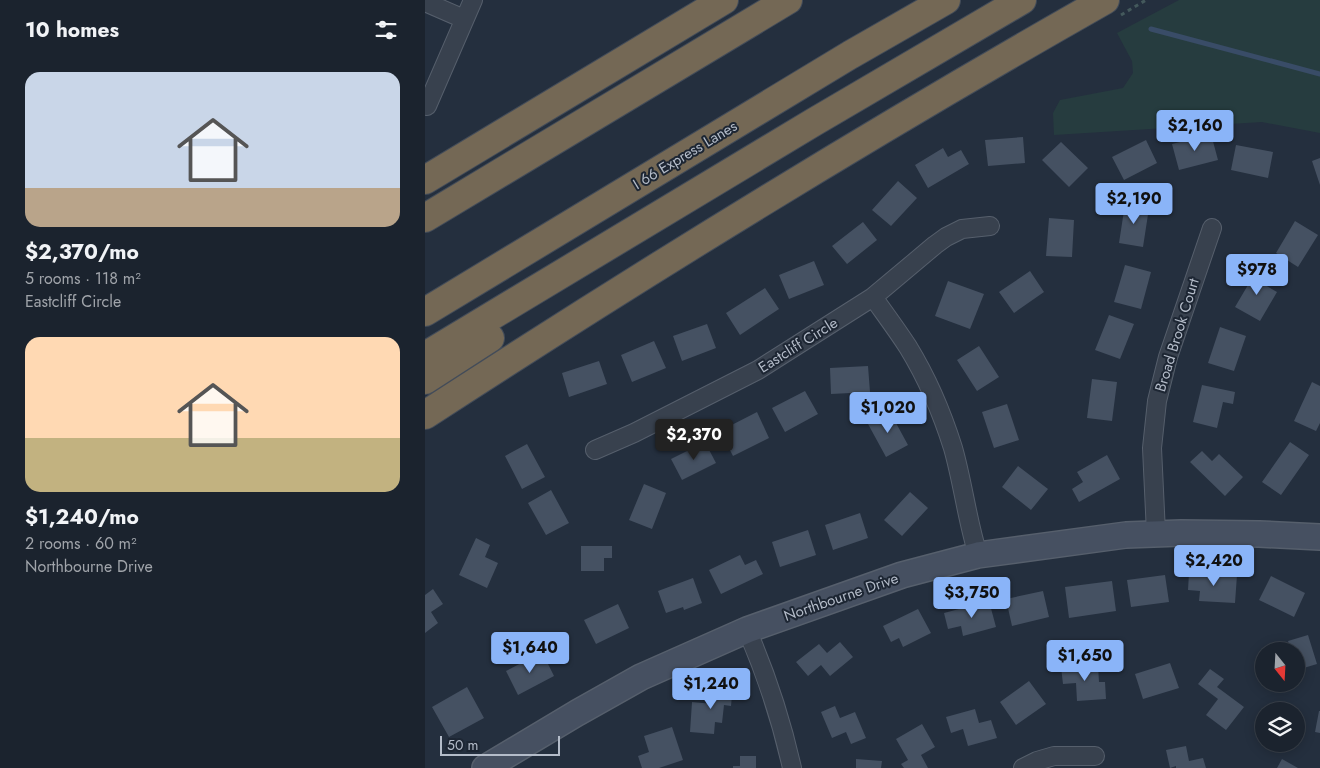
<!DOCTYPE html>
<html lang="en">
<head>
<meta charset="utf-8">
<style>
	body { margin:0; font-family:Jost,sans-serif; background:#242b36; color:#f1f3f6; height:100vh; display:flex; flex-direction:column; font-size:19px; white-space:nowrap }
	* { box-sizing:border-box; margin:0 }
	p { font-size:16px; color:#a0a4aa }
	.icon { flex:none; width:28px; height:28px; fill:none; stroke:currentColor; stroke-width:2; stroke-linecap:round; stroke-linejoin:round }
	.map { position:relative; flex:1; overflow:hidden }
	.panel { display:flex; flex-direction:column; background:#1b232e; width:425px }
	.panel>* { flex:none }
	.needle { width:32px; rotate:162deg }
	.tools { position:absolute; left:830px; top:642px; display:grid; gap:10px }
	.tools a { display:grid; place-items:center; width:50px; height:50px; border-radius:50%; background:#1b232e; box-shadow:0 2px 12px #0003,0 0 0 1px #39404a; font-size:25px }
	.scale { position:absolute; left:15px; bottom:12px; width:120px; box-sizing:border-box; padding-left:5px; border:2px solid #b4bcc9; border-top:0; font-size:14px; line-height:18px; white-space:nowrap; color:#b4bcc9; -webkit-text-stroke:4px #1d2633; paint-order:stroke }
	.price { position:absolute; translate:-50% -42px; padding:0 11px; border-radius:5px; background:#8ab4f8; color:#111; font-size:16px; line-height:32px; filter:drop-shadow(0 1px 2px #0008) }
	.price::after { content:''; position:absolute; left:50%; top:30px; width:15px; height:11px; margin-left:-8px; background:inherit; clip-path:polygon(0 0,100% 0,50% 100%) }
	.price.current { background:#222; color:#fff }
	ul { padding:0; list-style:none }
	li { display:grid; align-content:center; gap:10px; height:265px; padding:0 25px }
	li span { display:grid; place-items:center; height:155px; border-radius:15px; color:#555 }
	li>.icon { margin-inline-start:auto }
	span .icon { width:90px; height:90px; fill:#fffc; stroke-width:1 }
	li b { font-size:21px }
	h2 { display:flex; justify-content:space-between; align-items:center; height:60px; padding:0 25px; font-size:21px }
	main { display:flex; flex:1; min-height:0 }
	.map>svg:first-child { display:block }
	.green { fill:#263c3f }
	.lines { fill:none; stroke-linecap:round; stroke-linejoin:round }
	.stream { stroke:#394c67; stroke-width:5 }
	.building { fill:#455162 }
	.street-casing { stroke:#565f6c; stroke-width:20 }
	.secondary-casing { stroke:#565f6c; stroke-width:28 }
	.highway-casing { stroke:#434c59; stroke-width:30 }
	.path { stroke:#44595c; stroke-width:3; stroke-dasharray:4 4; stroke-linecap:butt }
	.street { stroke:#38414e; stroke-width:18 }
	.secondary { stroke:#465061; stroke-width:25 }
	.highway { stroke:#746855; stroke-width:28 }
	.labels { text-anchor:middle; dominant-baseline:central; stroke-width:4; stroke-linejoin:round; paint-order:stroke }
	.street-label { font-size:15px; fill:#b4bcc9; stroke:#1d2633 }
</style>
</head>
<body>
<main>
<section class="panel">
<h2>10 homes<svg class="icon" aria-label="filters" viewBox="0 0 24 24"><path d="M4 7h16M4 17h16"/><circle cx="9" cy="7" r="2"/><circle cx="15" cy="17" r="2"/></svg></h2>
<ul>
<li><span style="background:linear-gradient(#c9d6e8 75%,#b9a48a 0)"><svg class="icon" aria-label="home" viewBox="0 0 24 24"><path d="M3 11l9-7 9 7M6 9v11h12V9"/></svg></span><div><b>$2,370/mo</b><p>5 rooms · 118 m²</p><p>Eastcliff Circle</p></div></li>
<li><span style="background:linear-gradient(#ffd9b3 65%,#c2b280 0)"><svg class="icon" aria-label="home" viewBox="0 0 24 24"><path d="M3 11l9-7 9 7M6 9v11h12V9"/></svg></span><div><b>$1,240/mo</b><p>2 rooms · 60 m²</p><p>Northbourne Drive</p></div></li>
</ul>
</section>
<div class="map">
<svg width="895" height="768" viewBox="0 0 895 768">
	<rect width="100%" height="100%" fill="#242f3e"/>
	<!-- green -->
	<path class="green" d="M754,0H895V133L837,122L629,135L628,113L635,100L698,88L708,73L707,61L692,33Z"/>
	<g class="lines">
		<!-- stream -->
		<path class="stream" d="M726,29L895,74"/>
	</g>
	<!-- building -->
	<path class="building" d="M786,134L793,160L754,170L747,144Z
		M598,137L600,163L563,166L560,140Z
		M721,140L732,163L699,180L687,157Z
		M636,142L663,168L644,187L617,160Z
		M811,145L848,152L843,178L806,170Z
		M518,148L523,157L536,150L544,164L503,188L490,165Z
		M895,158V185L887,161Z
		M473,181L492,198L466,226L447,210Z
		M700,204L724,208L718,247L694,243Z
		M624,218L649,220L647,257L621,256Z
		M870,221L893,235L873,267L851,253Z
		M438,222L452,240L422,264L407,246Z
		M389,261L399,285L364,299L354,275Z
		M700,265L726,272L716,309L689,302Z
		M833,268L846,275L840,285L852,292L835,321L810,307Z
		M605,271L619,292L589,313L574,292Z
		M523,281L559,294L545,329L510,316Z
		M340,288L354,309L315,335L301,313Z
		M684,315L709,324L695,359L670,350Z
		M282,324L291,348L257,361L248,336Z
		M795,327L821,336L809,371L783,363Z
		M229,341L241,368L207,382L196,355Z
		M554,346L574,377L552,391L532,360Z
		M174,361L182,384L144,397L137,373Z
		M443,366L445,392L406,394L405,368Z
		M667,379L692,382L687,421L662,418Z
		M887,382L895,386V423L891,431L869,421Z
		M777,385L810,392L808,404L798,402L792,428L768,422Z
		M380,391L393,414L360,432L347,408Z
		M582,404L594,440L569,448L557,412Z
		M332,412L344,438L308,456L295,431Z
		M465,412L483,445L461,457L443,424Z
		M280,442L291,463L257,480L246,459Z
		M865,442L884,455L856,495L837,482Z
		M102,444L120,477L97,489L80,456Z
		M777,451L787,461L794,454L818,477L800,496L765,462Z
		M682,455L695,479L654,502L647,489L658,482L652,472Z
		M593,466L623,489L606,510L577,487Z
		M219,484L241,493L227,529L204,520Z
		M126,490L144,523L121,535L103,503Z
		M485,492L503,508L477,536L459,520Z
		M435,513L443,538L408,550L400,525Z
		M383,530L391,555L355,567L347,542Z
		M51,538L65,545L60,557L73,563L62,588L34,575Z
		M156,546H187V558H179V571H156Z
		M315,555L320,565L331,560L338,574L296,594L284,570Z
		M764,573L812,575L810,603L774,601L775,591L763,590Z
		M740,575L744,602L706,607L702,580Z
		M846,576L880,593L869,617L834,600Z
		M268,578L277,603L259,610L258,607L241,613L233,591Z
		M687,581L691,611L644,618L640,587Z
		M8,589L18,604L6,612L13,623L0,633V595Z
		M618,591L624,617L587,626L581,599Z
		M564,601L571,627L538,636L536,626L523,629L519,613Z
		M193,604L204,628L171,644L159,620Z
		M493,609L506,633L478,647L474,638L466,642L458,626Z
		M883,635L892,664L872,670L871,651H866L863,641Z
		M415,642L428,657L405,676L396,665L383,676L371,662L394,644L402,653Z
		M117,652L129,676L93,695L81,671Z
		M745,663L754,688L718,699L710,674Z
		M673,665L674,682H680L681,699L652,701L651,683L638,684L636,667Z
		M785,669L799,679L792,687L819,707L801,730L781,715L793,699L773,684Z
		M604,681L621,704L591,725L575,702Z
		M290,683L308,685L306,706L299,705L297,723L290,722L289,734L265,732L267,702L288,704Z
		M42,687L59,718L24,737L7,707Z
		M410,706L415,718L430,712L441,738L426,744L421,732L407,738L396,712Z
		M550,709L554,723L566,720L572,738L543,746L538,729L526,733L521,717Z
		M894,711H895V733L890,732Z
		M497,724L510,747L496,755L503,768H479L476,764L483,760L471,739Z
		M247,727L258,760L234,768H217L213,756L224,752L219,736Z
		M761,746L764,761L778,758L781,768H751V766L745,768L741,750Z
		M315,756H331V768H308V766H315Z
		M431,759L457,761L456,768H431Z
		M857,759L873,768H852Z"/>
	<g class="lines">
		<!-- street casing -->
		<g class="street-casing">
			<path id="street" d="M0,2L39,19
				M2,106L48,0
				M448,297C460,314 472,330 483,347C502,378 517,413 528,448C538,483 542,520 553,555
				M170,450L209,433L333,370L448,297L510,245L521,237L537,229L565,226
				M731,533L727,448L732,401L743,357L787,228
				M322,630C342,676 356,719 367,768
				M598,768L612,761L629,756H670"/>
		</g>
		<!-- secondary casing -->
		<g class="secondary-casing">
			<path id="secondary" d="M60,768L152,713L216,677L322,630L477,575L553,555L701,535L756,533L834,534L895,537"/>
		</g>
		<!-- highway casing -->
		<g class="highway-casing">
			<path id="highway" d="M0,180L299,0
				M0,218L363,0
				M0,312L425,55L521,0
				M0,356L389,122L597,0
				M0,380L65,338
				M0,415C223,270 449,131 680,0"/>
		</g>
		<!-- path -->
		<path class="path" d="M696,15L721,0"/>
		<!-- street -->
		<use href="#street" class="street"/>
		<!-- secondary -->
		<use href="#secondary" class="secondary"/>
		<!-- highway -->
		<use href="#highway" class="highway"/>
	</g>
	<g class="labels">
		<!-- street labels -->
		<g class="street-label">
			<text transform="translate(260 155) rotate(-31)">I 66 Express Lanes</text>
			<text transform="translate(752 335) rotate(-73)">Broad Brook Court</text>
			<text transform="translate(373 345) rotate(-32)">Eastcliff Circle</text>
			<text transform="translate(416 597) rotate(-19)">Northbourne Drive</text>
		</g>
	</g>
</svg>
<div class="tools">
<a><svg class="needle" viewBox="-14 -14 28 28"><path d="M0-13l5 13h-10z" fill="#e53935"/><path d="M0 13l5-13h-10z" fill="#a0a4aa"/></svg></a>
<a><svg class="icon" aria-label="layers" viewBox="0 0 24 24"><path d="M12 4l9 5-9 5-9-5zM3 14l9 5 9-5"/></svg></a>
</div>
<div class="scale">50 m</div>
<b class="price" style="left:770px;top:152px">$2,160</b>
<b class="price" style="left:709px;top:225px">$2,190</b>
<b class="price" style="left:832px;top:296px">$978</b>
<b class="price" style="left:463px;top:434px">$1,020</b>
<b class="price current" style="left:269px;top:461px">$2,370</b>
<b class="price" style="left:789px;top:587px">$2,420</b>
<b class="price" style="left:547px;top:619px">$3,750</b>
<b class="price" style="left:105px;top:674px">$1,640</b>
<b class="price" style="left:660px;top:682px">$1,650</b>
<b class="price" style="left:286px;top:710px">$1,240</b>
</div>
</main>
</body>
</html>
